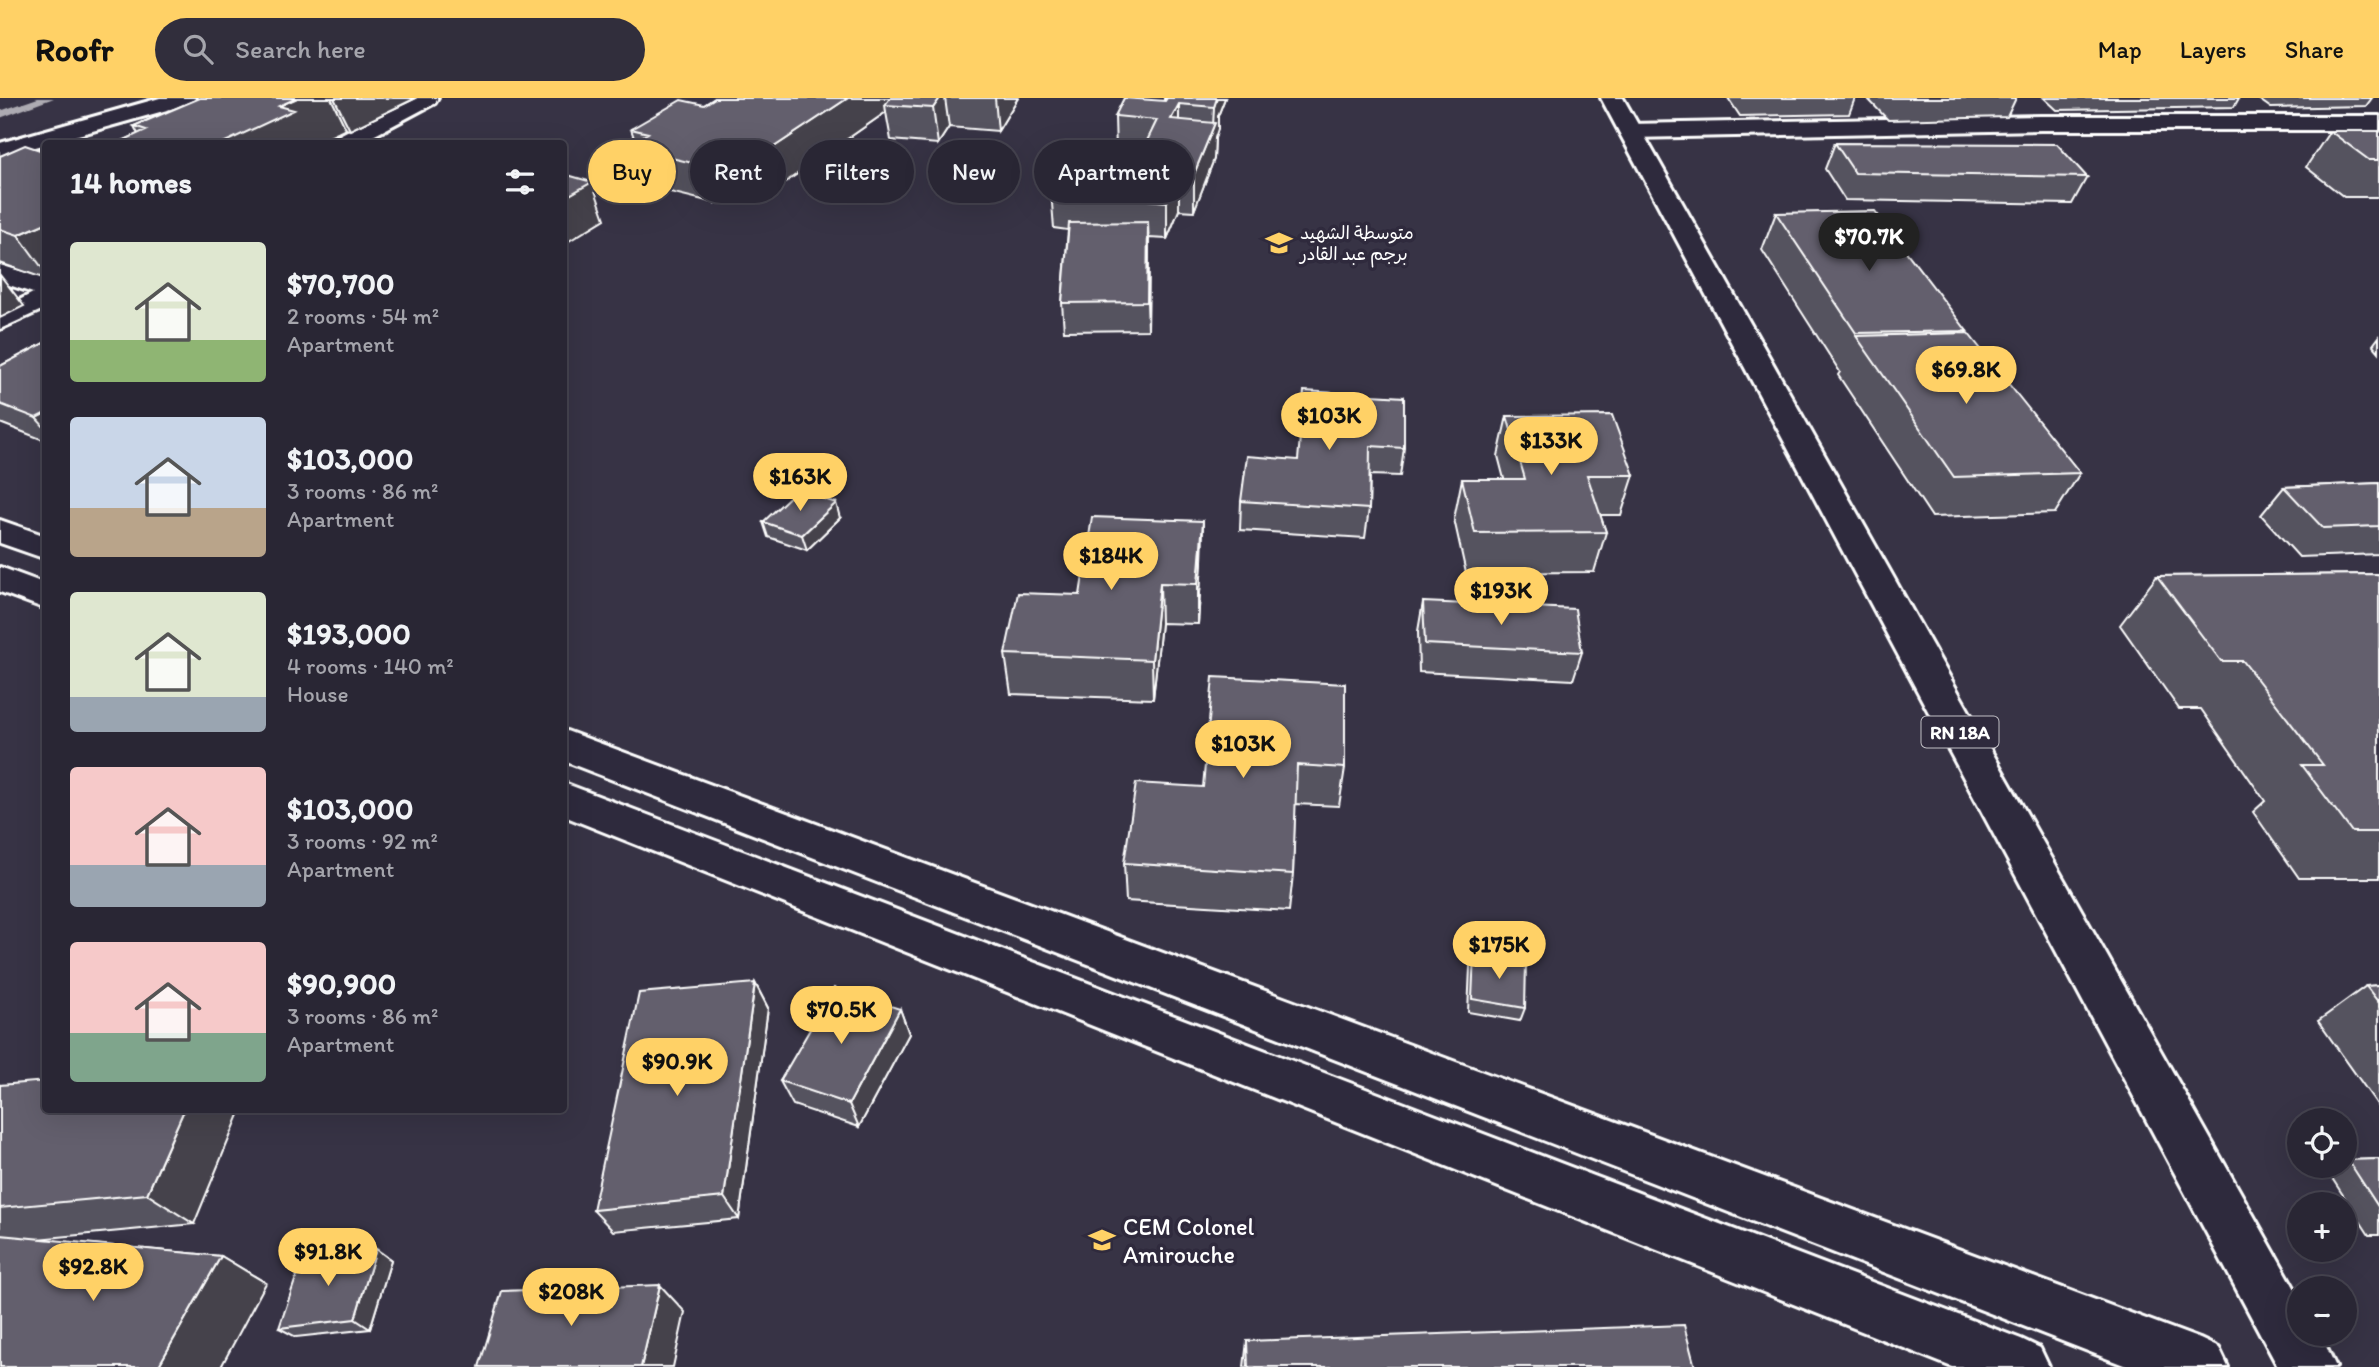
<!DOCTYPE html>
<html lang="en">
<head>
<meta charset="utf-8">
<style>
	body { margin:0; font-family:Itim,"Playpen Sans Arabic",sans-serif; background:#312e3c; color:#f1f3f6; height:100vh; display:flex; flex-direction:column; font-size:26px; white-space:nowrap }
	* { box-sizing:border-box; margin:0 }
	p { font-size:23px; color:#a5a5ac }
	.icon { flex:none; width:38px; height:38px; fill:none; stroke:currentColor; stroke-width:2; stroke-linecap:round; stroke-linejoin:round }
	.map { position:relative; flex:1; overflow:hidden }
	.side { position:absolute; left:42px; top:42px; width:525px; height:973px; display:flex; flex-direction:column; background:#292634; border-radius:7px; box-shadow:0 7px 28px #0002,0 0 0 2px #45434f }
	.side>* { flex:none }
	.guide { position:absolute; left:588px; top:42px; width:665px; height:63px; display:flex; gap:14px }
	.controls { position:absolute; left:2287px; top:1010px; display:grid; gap:14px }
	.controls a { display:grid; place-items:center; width:70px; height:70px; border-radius:50%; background:#292634; box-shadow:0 7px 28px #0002,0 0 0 2px #45434f; font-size:35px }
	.price { position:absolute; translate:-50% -60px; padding:0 16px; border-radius:24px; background:#ffd166; color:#111; font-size:23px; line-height:46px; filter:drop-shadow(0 2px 4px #0008) }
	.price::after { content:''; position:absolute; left:50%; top:42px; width:21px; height:16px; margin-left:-10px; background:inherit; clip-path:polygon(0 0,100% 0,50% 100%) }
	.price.active { background:#222; color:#fff }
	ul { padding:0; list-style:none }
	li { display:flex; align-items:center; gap:21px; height:175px; padding:0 28px }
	li span { display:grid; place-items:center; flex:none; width:196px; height:140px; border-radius:7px; color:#555 }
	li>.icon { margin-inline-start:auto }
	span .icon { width:84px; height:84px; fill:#fffc; stroke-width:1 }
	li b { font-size:30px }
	h2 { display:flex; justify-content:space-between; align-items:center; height:84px; padding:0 28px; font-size:30px }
	.chip { padding:0 24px; border-radius:32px; background:#292634; box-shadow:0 7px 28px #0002,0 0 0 2px #45434f; font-size:24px; line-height:63px }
	.chip.active { background:#ffd166; color:#111 }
	header { display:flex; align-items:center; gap:42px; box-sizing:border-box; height:98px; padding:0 35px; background:#ffd166; color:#111 }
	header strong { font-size:33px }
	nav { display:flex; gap:38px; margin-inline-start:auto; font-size:24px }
	.search { width:490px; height:63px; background:#312e3c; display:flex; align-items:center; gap:18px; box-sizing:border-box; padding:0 24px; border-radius:38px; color:#a5a5ac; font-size:26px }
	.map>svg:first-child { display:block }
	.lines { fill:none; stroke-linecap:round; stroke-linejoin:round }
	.stream { fill:#adabb2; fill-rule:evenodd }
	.minor-casing { stroke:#fff; stroke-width:6 }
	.tertiary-casing { stroke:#fff; stroke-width:6 }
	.primary-casing { stroke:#fff; stroke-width:6 }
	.minor { fill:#2f2a3d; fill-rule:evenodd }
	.tertiary { fill:#2f2a3d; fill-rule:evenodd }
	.primary { fill:#2f2a3d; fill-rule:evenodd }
	.wall { fill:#55525e; stroke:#fff; stroke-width:2 }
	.shaded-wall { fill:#45424c; stroke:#fff; stroke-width:2 }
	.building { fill:#635f6d; stroke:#fff; stroke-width:2 }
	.labels { text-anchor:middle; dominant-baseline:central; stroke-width:7; stroke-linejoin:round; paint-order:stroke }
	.far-poi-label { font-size:18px; fill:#fff; stroke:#2f2a3d; text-anchor:start }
	.shield { fill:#2f2a3d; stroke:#c1bfc5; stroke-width:2 }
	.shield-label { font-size:19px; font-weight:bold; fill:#fff }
	.near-poi-label { font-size:24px; fill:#fff; stroke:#2f2a3d; text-anchor:start }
</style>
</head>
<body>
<header>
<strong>Roofr</strong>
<div class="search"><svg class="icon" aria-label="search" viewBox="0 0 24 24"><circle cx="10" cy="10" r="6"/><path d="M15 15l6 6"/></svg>Search here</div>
<nav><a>Map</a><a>Layers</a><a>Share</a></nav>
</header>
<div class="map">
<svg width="2379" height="1269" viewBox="0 0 2379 1269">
	<rect width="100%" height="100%" fill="#373345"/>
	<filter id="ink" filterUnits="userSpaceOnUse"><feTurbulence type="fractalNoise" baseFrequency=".0143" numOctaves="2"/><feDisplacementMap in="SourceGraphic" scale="14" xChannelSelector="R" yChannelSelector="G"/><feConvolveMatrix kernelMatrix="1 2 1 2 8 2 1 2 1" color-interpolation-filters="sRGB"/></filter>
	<g filter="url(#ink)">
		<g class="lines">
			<!-- stream -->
			<path class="stream" d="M38,0H54L0,20V13Z"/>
			<!-- minor casing -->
			<g class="minor-casing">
				<path id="minor" d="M160,0H195L192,5L0,59V45Z
					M410,0H438L435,5L358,46H329L332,41Z
					M2042,18H2379V32H2042L1630,40L1622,38L1619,33L1622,28L1630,26Z
					M0,167L46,181V210L0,231V212L33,195L0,184Z"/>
			</g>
			<!-- tertiary casing -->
			<g class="tertiary-casing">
				<path id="tertiary" d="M0,422L46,438V461L0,445Z
					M0,469L46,486V511L0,494Z
					M564,632L2200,1241L2219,1250L2228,1269H2129L564,663Z
					M564,685L2021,1241L2040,1250L2049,1269H1952L564,718Z"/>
			</g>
			<!-- primary casing -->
			<g class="primary-casing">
				<path id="primary" d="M1601,0H1623L2300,1200V1236H2320L2336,1269H2278Z"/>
			</g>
			<!-- minor -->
			<use href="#minor" class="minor"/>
			<!-- tertiary -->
			<use href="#tertiary" class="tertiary"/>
			<!-- primary -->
			<use href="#primary" class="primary"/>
		</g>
		<!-- wall -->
		<path class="wall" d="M200,0H416L350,32L346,31L315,46H116L138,36L134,28Z
			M715,0H1018L998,33L949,29L938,46L891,42L886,14L777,90L748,82L715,105L637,86L625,49L635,43L631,31L704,7Z
			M1164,0H1225L1218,18V31L1215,40L1214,61L1194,113L1179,112L1167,141L1149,140L1148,232L1064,233L1062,205L1068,132L1054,130L1051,93L1132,74L1141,56L1116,54L1115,18L1164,3Z
			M1728,0H1855L1849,16L1740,18Z
			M1867,0H2016L2007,19L1888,22Z
			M2044,0H2239L2234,9L2057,12Z
			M2257,0H2372L2366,8L2271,10Z
			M2330,33H2379V99H2344L2306,69Z
			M1835,45L2087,79L2072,106L1845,102L1825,71Z
			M46,54V181L0,165V58Z
			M1776,115L1967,233L1966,235L2080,375L2055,415L1932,419L1838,277L1840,274L1762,152Z
			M2379,239V254L2373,247Z
			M46,244V343L0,325V268Z
			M1404,299V350L1400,378L1370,377L1369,411L1365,440L1240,432L1241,403L1298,362Z
			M1507,318L1634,377L1621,417H1600L1606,434L1594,474L1466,475L1454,421L1462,381H1504L1498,358Z
			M2379,385V456L2299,459L2261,417L2284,389Z
			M840,420L807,452L768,439L763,424Z
			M1203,423L1202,463L1198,526L1161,525L1153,601L1011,596L1005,556L1080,497Z
			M2379,476V780H2299L2253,714L2265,703L2201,611H2179L2120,527L2157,478Z
			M1423,504L1582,554L1573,582L1419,574L1418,533Z
			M1345,586V670L1339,708L1295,706L1293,776L1289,813L1126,803L1124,765L1203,689Z
			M1474,856L1525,910L1520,923L1468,914L1470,869Z
			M755,885L768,910L739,1121L613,1133L593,1112Z
			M2379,887V1009L2318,923L2366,888Z
			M900,911L909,936L859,1029L793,1007L780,983Z
			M0,987L194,1126L37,1141L221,1158L266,1185L0,1269Z
			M2379,1061V1137H2369L2328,1074L2339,1068H2345V1064L2348,1062Z
			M376,1151L391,1162L370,1231L296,1239L279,1230Z
			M1247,1243L1695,1269H1244Z"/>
		<!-- shaded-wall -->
		<path class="shaded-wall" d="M297,0H331L346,31L315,46H221L279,8Z
			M334,0H416L350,32Z
			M848,0H905L885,7L886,14L777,90L768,53Z
			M940,0H945L949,29L938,46L933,10Z
			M995,0H1018L998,33Z
			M1217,0H1225L1218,18V31L1215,40L1214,61L1194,113V76L1213,29L1214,9Z
			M1179,6V41L1171,21Z
			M739,46L748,82L715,105L705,68Z
			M1179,75V112L1167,141V104Z
			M592,84L605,121L564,146V100Z
			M1148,124L1149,151L1148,232L1147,204Z
			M46,125V175L18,137Z
			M0,177L24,208L0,220Z
			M46,315V331L36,320Z
			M836,405L840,420L807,452L802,437Z
			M1203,423L1202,463L1198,526V486Z
			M1160,485L1161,525L1153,601L1152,562Z
			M755,885L768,910L739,1121L724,1099Z
			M900,911L909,936L859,1029L849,1006Z
			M184,1012H241L194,1126L147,1096Z
			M376,1151L391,1162L370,1231L355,1221Z
			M221,1158L266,1185L221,1269H158Z
			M660,1187L685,1214L673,1269H641Z"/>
		<!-- building -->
		<path class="building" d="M200,0H297L279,8L294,12L221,46H116L146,32L134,28Z
			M715,0H848L768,53L739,46L705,68L625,49L648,35L631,31L681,2L704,7Z
			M890,0H940L933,10L885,7Z
			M1124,0L1165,3L1167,0H1217L1214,9L1179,6L1171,21L1215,25L1194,76L1179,75L1167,104L1051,93L1065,67L1132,74L1157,22L1115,18Z
			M2330,33H2379V62H2369Z
			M444,42L455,46H438Z
			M1835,45L2057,46L2087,79L1855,75Z
			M25,47L46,54V125L18,137L0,131V58Z
			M564,76L592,84L564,100Z
			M1875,113L1967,233L1856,235L1776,115Z
			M1148,124L1147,204L1062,205L1069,125Z
			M1968,235L2080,375L1954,379L1856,238Z
			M46,244V315L36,320L0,306V268Z
			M1304,293L1404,299V350L1370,348L1369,411L1241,403L1247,358L1298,362Z
			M1612,317L1634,377H1587L1606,434L1475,435L1462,381H1525L1507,318Z
			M2379,385V428L2323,430L2284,389Z
			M797,392L836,405L802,437L763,424Z
			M1092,419L1203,423L1198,486L1160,485L1152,562L1005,556L1018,495L1080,497Z
			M2379,476V734H2352L2302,667H2323L2243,563H2221L2157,478Z
			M1423,504L1575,511L1582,554L1425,546Z
			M1213,579L1345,586V670L1297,667L1293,776L1124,765L1136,685L1203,689Z
			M1474,856L1526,864L1525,910L1472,901Z
			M755,885L724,1099L593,1112L639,895Z
			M2379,887V905L2366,888Z
			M834,890L900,911L849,1006L780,983Z
			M46,983V1012H184L147,1096L0,1110V987Z
			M2379,1061V1110L2348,1062Z
			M0,1137L221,1158L158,1269H0Z
			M376,1151L355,1221L279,1230L303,1159Z
			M660,1187L641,1269H479L502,1193Z
			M1684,1227L1695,1269H1248L1247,1243Z"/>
	</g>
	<!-- icons -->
	<defs>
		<g id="school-bare" transform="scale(2.1)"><path d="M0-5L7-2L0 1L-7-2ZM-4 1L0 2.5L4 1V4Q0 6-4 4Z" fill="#ffd166" stroke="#2f2a3d" stroke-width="2.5" paint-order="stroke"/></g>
	</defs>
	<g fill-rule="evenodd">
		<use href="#school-bare" x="1279" y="145"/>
		<use href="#school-bare" x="1102" y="1142"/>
	</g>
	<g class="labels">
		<!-- far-poi labels -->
		<g class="far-poi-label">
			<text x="1300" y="135">متوسطة الشهيد<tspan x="1300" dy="21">برجم عبد القادر</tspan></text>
		</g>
		<!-- shield labels -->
		<rect class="shield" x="1921.5" y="618.5" width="77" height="31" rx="5"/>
		<g class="shield-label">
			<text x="1960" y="634">RN 18A</text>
		</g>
		<!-- near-poi labels -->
		<g class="near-poi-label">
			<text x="1123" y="1128">CEM Colonel<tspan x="1123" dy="28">Amirouche</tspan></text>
		</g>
	</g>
</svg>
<div class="controls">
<a><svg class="icon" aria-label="locate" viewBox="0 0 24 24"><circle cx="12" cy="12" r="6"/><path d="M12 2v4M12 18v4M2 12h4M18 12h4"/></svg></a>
<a>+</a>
<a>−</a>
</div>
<b class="price active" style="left:1869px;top:175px">$70.7K</b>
<b class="price" style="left:1966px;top:308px">$69.8K</b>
<b class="price" style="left:1329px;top:354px">$103K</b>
<b class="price" style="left:1551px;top:379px">$133K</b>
<b class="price" style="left:800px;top:415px">$163K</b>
<b class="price" style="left:1111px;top:494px">$184K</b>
<b class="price" style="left:1501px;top:529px">$193K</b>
<b class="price" style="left:1243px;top:682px">$103K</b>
<b class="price" style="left:1499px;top:883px">$175K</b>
<b class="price" style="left:841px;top:948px">$70.5K</b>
<b class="price" style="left:677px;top:1000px">$90.9K</b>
<b class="price" style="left:328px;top:1190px">$91.8K</b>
<b class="price" style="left:93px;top:1205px">$92.8K</b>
<b class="price" style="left:571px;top:1230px">$208K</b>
<div class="guide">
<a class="chip active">Buy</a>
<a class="chip">Rent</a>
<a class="chip">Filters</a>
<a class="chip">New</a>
<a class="chip">Apartment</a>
</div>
<section class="side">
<h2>14 homes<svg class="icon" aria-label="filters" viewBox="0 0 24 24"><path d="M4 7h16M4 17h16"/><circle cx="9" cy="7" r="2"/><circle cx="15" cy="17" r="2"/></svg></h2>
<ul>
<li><span style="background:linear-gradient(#dfe7d0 70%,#8fb573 0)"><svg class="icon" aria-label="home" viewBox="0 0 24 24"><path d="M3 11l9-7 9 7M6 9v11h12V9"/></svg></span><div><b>$70,700</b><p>2 rooms · 54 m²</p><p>Apartment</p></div></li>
<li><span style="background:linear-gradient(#c9d6e8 65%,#b9a48a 0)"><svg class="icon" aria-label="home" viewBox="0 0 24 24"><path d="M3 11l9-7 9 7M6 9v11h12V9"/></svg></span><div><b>$103,000</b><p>3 rooms · 86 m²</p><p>Apartment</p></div></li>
<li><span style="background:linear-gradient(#dfe7d0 75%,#9aa5b1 0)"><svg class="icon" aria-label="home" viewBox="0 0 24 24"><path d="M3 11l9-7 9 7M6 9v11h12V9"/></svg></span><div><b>$193,000</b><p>4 rooms · 140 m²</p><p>House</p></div></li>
<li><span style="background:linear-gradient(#f6c9c9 70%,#9aa5b1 0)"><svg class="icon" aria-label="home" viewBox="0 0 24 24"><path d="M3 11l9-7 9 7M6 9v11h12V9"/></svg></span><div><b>$103,000</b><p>3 rooms · 92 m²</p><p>Apartment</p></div></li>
<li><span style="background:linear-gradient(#f6c9c9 65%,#7fa58c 0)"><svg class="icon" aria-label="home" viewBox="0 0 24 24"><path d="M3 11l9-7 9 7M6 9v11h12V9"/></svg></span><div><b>$90,900</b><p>3 rooms · 86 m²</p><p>Apartment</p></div></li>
</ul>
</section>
</div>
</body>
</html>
